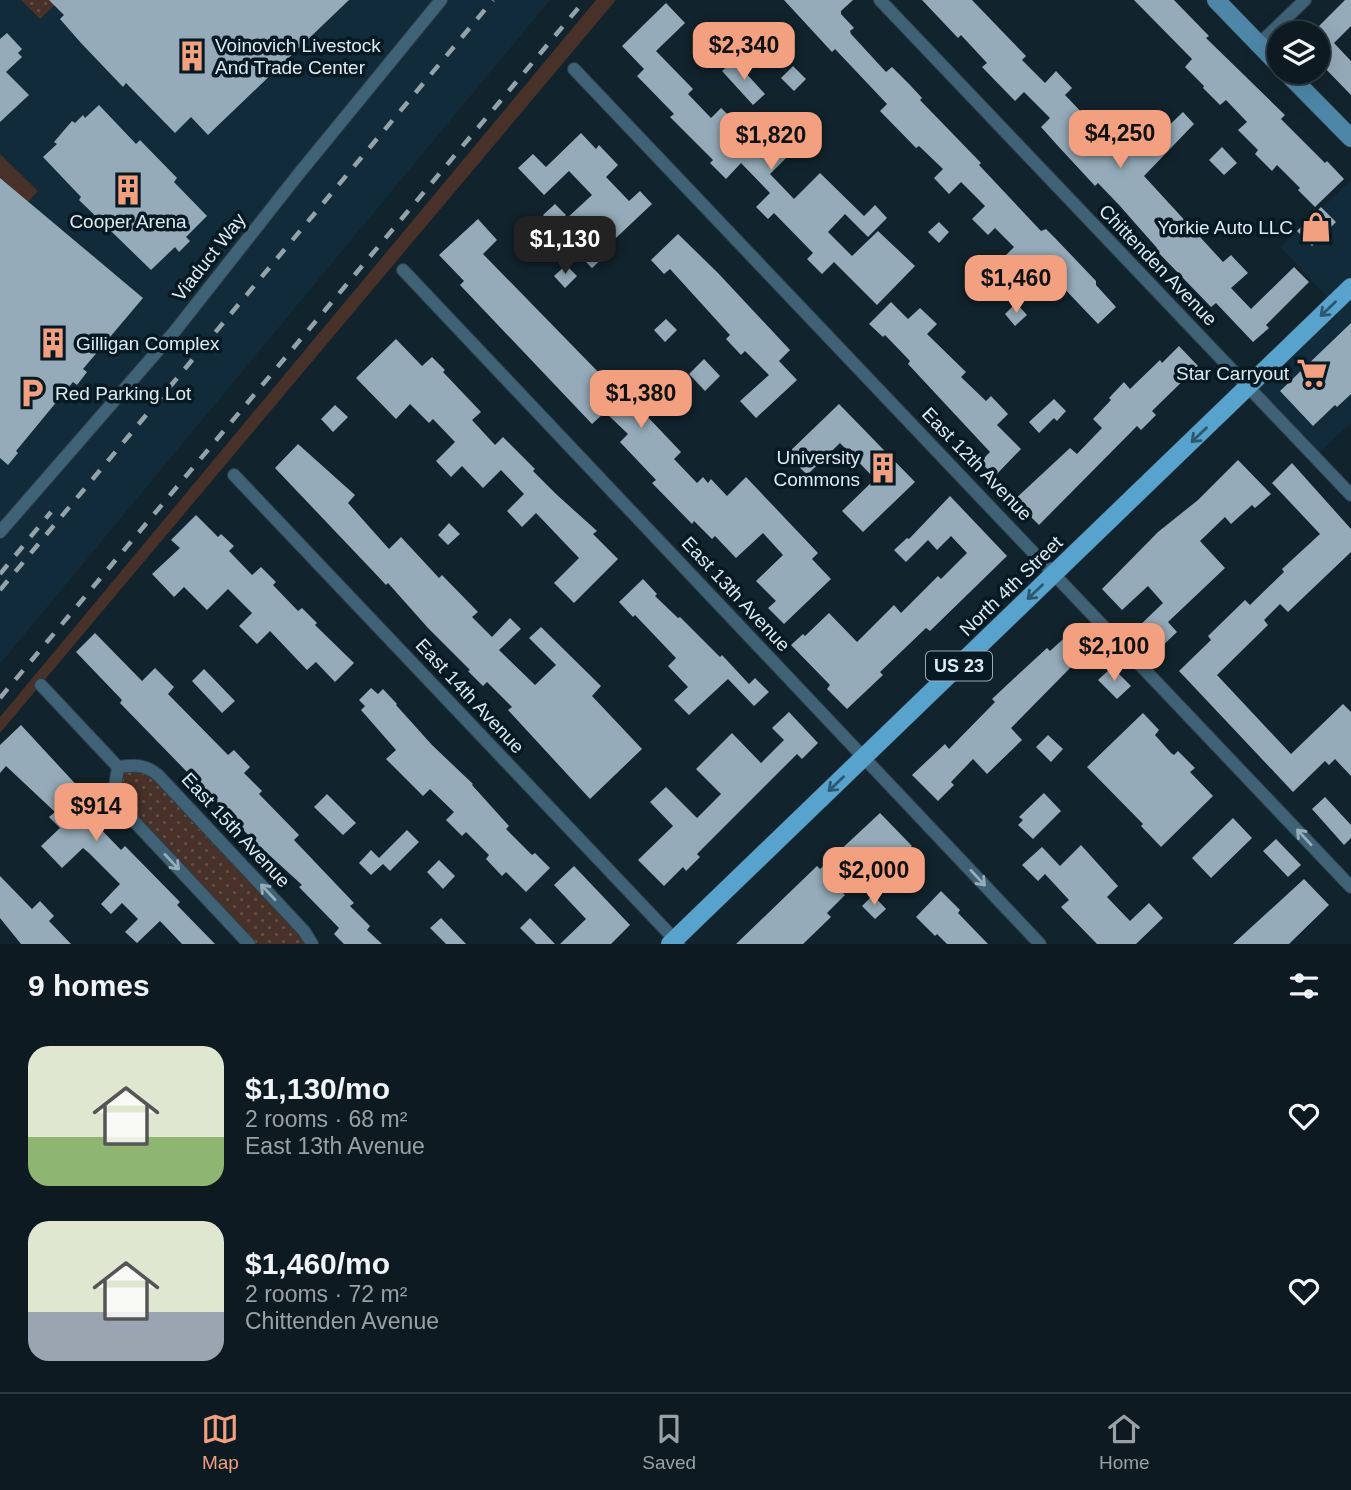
<!DOCTYPE html>
<html lang="en">
<head>
<meta charset="utf-8">
<style>
	body { margin:0; font-family:Helvetica,sans-serif; background:#1b272f; color:#f1f3f6; height:100vh; display:flex; flex-direction:column; font-size:26px; white-space:nowrap }
	* { box-sizing:border-box; margin:0 }
	p { font-size:23px; color:#9aa1a5 }
	.icon { flex:none; width:38px; height:38px; fill:none; stroke:currentColor; stroke-width:2; stroke-linecap:round; stroke-linejoin:round }
	.map { position:relative; height:944px; overflow:hidden }
	.drawer { display:flex; flex-direction:column; background:#0d1a22; flex:1 }
	.drawer>* { flex:none }
	.fabs { position:absolute; left:1267px; top:21px; display:grid; gap:14px }
	.fabs a { display:grid; place-items:center; width:63px; height:63px; border-radius:50%; background:#0d1a22; box-shadow:0 7px 28px #0002,0 0 0 2px #2d3840; font-size:35px }
	.price { position:absolute; translate:-50% -60px; padding:0 16px; border-radius:14px; background:#f2a07f; color:#111; font-size:23px; line-height:46px; filter:drop-shadow(0 2px 4px #0008) }
	.price::after { content:''; position:absolute; left:50%; top:42px; width:21px; height:16px; margin-left:-10px; background:inherit; clip-path:polygon(0 0,100% 0,50% 100%) }
	.price.on { background:#222; color:#fff }
	ul { padding:0; list-style:none }
	li { display:flex; align-items:center; gap:21px; height:175px; padding:0 28px }
	li span { display:grid; place-items:center; flex:none; width:196px; height:140px; border-radius:21px; color:#555 }
	li>.icon { margin-inline-start:auto }
	span .icon { width:84px; height:84px; fill:#fffc; stroke-width:1 }
	li b { font-size:30px }
	h2 { display:flex; justify-content:space-between; align-items:center; height:84px; padding:0 28px; font-size:30px }
	.menu { display:flex; justify-content:space-around; align-items:center; height:98px; border-top:2px solid #2d3840; background:#0d1a22; font-size:19px; color:#9aa1a5 }
	.menu a { display:grid; justify-items:center; gap:4px }
	.menu .on { color:#f2a07f }
	.map>svg:first-child { display:block }
	.built { fill:#112b3a }
	.grass { fill:#473128 }
	.park { fill:url(#park-dots) }
	.building { fill:#95abb9 }
	.lines { fill:none; stroke-linecap:round; stroke-linejoin:round }
	.street-casing { stroke:#2e3f48; stroke-width:14 }
	.secondary-casing { stroke:#2e3f48; stroke-width:19 }
	.primary-casing { stroke:#2e3f48; stroke-width:19 }
	.street { stroke:#3f6276; stroke-width:12 }
	.secondary { stroke:#4d86a7; stroke-width:18 }
	.primary { stroke:#57a3cd; stroke-width:18 }
	.rail { stroke:#94a2aa; stroke-width:4.5; stroke-dasharray:12 12; stroke-linecap:butt }
	.oneway { stroke:#2b576f }
	.oneway2 { stroke:#96adba }
	.labels { text-anchor:middle; dominant-baseline:central; stroke-width:7; stroke-linejoin:round; paint-order:stroke }
	.shield { fill:#071923; stroke:#9eabb3; stroke-width:2 }
	.shield-label { font-size:18px; font-weight:bold; fill:#deeaf1 }
	.poi-label { font-size:19px; fill:#deeaf1; stroke:#071923; text-anchor:start }
	.street-label { font-size:19px; fill:#deeaf1; stroke:#071923 }
</style>
</head>
<body>
<div class="map">
<svg width="1351" height="944" viewBox="0 0 1351 944">
	<defs>
		<pattern id="park-dots" width="8" height="8" patternUnits="userSpaceOnUse" patternTransform="scale(1.75)"><rect width="8" height="8" fill="#473128"/><path d="M2 2h.1M6 6h.1" fill="none" stroke="#614f48" stroke-width="1.8" stroke-linecap="round"/></pattern>
	</defs>
	<rect width="100%" height="100%" fill="#11232d"/>
	<!-- built -->
	<path class="built" d="M0,0H550L0,664Z
		M1351,180V423L1315,457L1247,385L1333,303L1280,247Z"/>
	<!-- grass -->
	<path class="grass" d="M596,0H616L0,733V717Z
		M0,154L38,191L28,202L0,178Z"/>
	<!-- park -->
	<path class="park" d="M21,0H60L40,19Z
		M145,766L312,944H249L125,812L115,780L118,767Z"/>
	<!-- building -->
	<path class="building" d="M49,0H349L208,135L191,117L175,133L126,83L123,87L81,43L60,19L64,15Z
		M784,0H853L841,11V14L854,28L850,31L851,34L886,72L892,67L910,85L922,98L920,100L981,163L979,165L1041,231L1046,229L1055,238L1096,281V285L1116,307L1098,324L1058,282L1054,286L1026,256L1002,280L992,269L1014,247L995,228L988,235L972,219L985,206L961,182L949,194L934,178L943,169L919,146L916,148L880,111L887,104L835,49L832,52Z
		M922,0H972L1026,56L1022,60L1045,83L1056,71L1072,88L1065,95L1087,118L1091,115L1109,134L1115,129L1136,150L1158,130L1161,133L1183,112L1194,124L1144,176L1223,262L1231,255L1248,273L1231,288L1251,309L1294,267L1309,282L1266,325L1269,328L1253,342L1216,303L1211,307L1155,249L1157,248L1120,206L1098,183L1095,186L1058,146L1041,127L1050,118L1024,92L1015,101L982,67L987,63L961,35L958,38Z
		M1134,0H1174L1209,36L1206,38L1285,115L1281,119L1325,163L1327,161L1344,179L1315,207L1298,190L1300,188L1277,165L1272,171L1255,154L1258,150L1238,130L1247,122L1226,100L1220,105L1203,88L1204,86L1185,67L1192,59Z
		M1345,0H1351V26L1334,43L1351,61V95L1318,61V27Z
		M666,3L685,23L656,51L693,89L688,94L711,118L721,108L739,125L730,133L753,157L782,128L799,145L770,174L794,199L820,173L864,216L875,205L887,218L868,237L845,214L828,232L852,256L878,231L915,266L877,305L834,262L822,274L807,259L813,253L774,213L768,219L756,207L770,193L741,163L726,179L710,163L713,160L670,117L674,114L637,76L644,69L622,46Z
		M7,33L22,49L18,53L22,57L6,72L29,95L0,122V39Z
		M734,60L765,94L753,105L722,71Z
		M793,66L806,79L794,91L781,78Z
		M99,105L136,144L140,140L177,178L174,182L207,216L186,237L190,241L179,252L175,247L151,270L79,200L81,197L43,157L57,144L54,142L72,121L75,123L83,115L85,118Z
		M581,133L596,149L599,145L618,165L606,177L629,201L640,191L652,204L600,253L604,257L592,268L581,257L592,246L566,219L592,195L569,171L544,195L518,168L533,154L546,167Z
		M1222,147L1237,163L1224,175L1209,160Z
		M0,178L143,298L83,369L87,372L77,385L73,382L16,451L18,453L8,465L0,458Z
		M555,204L566,215L554,227L543,215Z
		M1321,207L1336,222L1312,246L1297,231Z
		M478,219L497,240L483,254L605,379L612,373L632,394L650,377L665,392L644,413L681,452L674,459L697,483L703,477L708,483L711,479L727,496L746,477L818,553L812,559L831,579L784,624L768,608L776,601L756,581L783,555L763,533L736,558L715,536L712,539L694,521L692,524L652,483L656,480L620,442L628,434L605,412L592,424L460,285L464,281L439,255Z
		M939,222L949,232L939,243L928,232Z
		M678,234L718,273L790,350L779,361L797,380L756,418L740,401L769,375L745,351L741,355L726,339L730,335L670,269L664,274L651,260Z
		M566,265L577,276L565,288L554,276Z
		M891,302L908,319L920,308L937,324L927,334L966,372L961,377L986,401L991,396L1008,414L997,425L1021,449L995,476L980,462L990,452L908,364L910,361L885,335L883,337L869,324Z
		M1016,303L1027,315L1015,326L1005,314Z
		M666,319L677,330L665,342L654,330Z
		M1351,323V394L1337,407L1335,405L1313,426L1280,391Z
		M396,339L422,366L432,357L445,370L443,372L481,412L472,420L495,445L503,437L535,469L533,471L556,494L597,531L593,534L618,559L574,603L554,583L579,558L536,513L522,527L507,511L524,494L501,470L483,488L462,466L451,477L436,461L455,442L433,419L429,423L410,404L396,419L356,378Z
		M1179,346L1198,366L1152,411L1156,415L1141,430L1137,426L1039,525L1014,500L1070,448L1077,454L1102,428L1093,419L1111,400L1109,398L1124,382L1130,389L1160,360L1162,363Z
		M704,359L720,376L705,391L689,374Z
		M1054,399L1066,411L1057,421L1054,418L1039,433L1029,422Z
		M839,404L915,482L863,532L842,511L875,479L840,443L807,475L787,454Z
		M335,405L348,417L333,432L321,419Z
		M298,444L355,495L348,503L389,549L401,537L439,578L442,575L478,612L472,617L492,637L510,618L521,629L499,650L535,685L556,665L529,638L541,627L601,686L592,696L642,749L590,799L508,710L512,707L487,682L483,686L468,671L470,670L428,628L388,583L386,585L370,568L275,468Z
		M1238,460L1271,494L1255,508L1252,505L1231,524L1225,517L1200,541L1225,568L1168,622L1177,632L1157,651L1136,629L1163,603L1148,586L1122,610L1102,589L1158,532L1198,500Z
		M1292,463L1351,529V552L1288,612L1280,604L1264,620L1268,625L1217,675L1291,754L1343,704L1351,712V776L1335,759L1329,765L1325,761L1293,792L1179,671L1211,640L1208,636L1245,600L1250,605L1253,602L1284,572L1282,569L1320,534L1272,483Z
		M950,496L1007,556L930,631L926,628L880,672L883,675L847,709L827,689L830,685L791,645L803,634L805,636L829,613L857,642L894,605L901,613L938,576L941,579L967,553L951,536L937,550L928,540L906,562L894,550L907,538L909,539Z
		M196,515L218,537L221,534L234,546L229,551L252,575L261,567L276,582L273,585L298,611L302,608L317,623L315,625L354,663L335,682L316,662L307,670L270,631L257,644L239,626L252,613L228,589L207,610L184,587L174,597L152,574L180,548L171,540Z
		M449,523L460,534L448,545L438,535Z
		M643,579L657,594L655,596L678,618L680,617L720,657L722,655L749,684L755,678L769,692L754,706L728,679L689,715L674,700L688,687L668,666L676,658L635,615L633,617L619,602Z
		M1071,632L1092,654L1077,669L1073,665L1011,728L1022,740L987,774L973,759L951,782L954,785L938,801L912,775L945,744L949,749L995,702L992,699L1009,683L1047,648L1050,651Z
		M95,633L142,681L155,668L174,687L168,694L228,755L234,750L250,767L244,773L262,791L259,794L299,835L294,840L354,903L350,906L370,926L367,930L382,944H344L334,934L339,928L299,887L302,885L255,842L120,703L122,700L76,652Z
		M1112,667L1131,686L1117,699L1098,680Z
		M204,669L235,701L222,713L192,681Z
		M371,688L378,694L383,689L397,704L396,705L432,745L473,784L472,785L509,826L506,829L532,855L535,853L550,868L526,892L506,872L502,876L486,859L489,855L466,832L462,836L446,820L454,812L430,789L423,796L386,759L396,750L361,710L365,706L359,700Z
		M789,712L818,743L802,759L797,754L697,854L700,857L686,871L683,867L664,886L638,860L673,826L650,802L666,787L697,818L721,794L696,769L732,733L761,763L784,740L772,728Z
		M1143,713L1159,730L1155,735L1171,753L1174,755L1178,751L1195,768L1190,772L1213,796L1161,847L1141,826L1143,824L1087,767Z
		M21,725L94,804L85,813L121,850L125,846L180,902L177,905L215,944H182L160,921L137,943L125,932L138,919L122,903L111,914L101,904L120,884L89,853L83,848L62,868L41,846L60,828L49,817L55,812L6,766L0,773V745Z
		M1048,735L1063,749L1051,762L1036,747Z
		M1044,793L1061,811L1033,839L1018,825L1023,820L1019,817Z
		M327,794L356,823L343,835L314,807Z
		M1325,797L1351,825V838L1344,845L1312,809Z
		M880,813L912,846L896,861L889,854L868,874L862,867L839,889L845,895L827,913L831,917L803,944H736L817,866L820,869Z
		M1233,818L1252,838L1211,878L1192,858Z
		M407,830L419,842L390,871L383,864L371,875L359,863L371,850L379,858Z
		M1276,839L1301,865L1288,877L1263,851Z
		M1081,845L1118,886L1107,897L1130,921L1149,903L1163,918L1136,944H1097L1061,907L1069,900L1045,874L1038,881L1022,865L1042,847L1060,866Z
		M439,860L455,876L443,889L427,872Z
		M574,866L630,925L611,944H560L586,919L554,885Z
		M0,876L32,909L40,901L54,916L49,921L71,944H21L0,918Z
		M1304,879L1329,905L1289,944H1233Z
		M941,891L960,910L958,913L988,944H947L937,934L935,936L916,917Z
		M873,895L886,909L875,919L862,906Z
		M441,918L466,944H446L430,928Z
		M530,918L555,944H536L520,928Z"/>
	<g class="lines">
		<!-- street casing -->
		<g class="street-casing">
			<path id="street" d="M880,0L1351,495
				M1259,44L1305,0
				M574,69L1351,887
				M403,270L1040,944
				M234,475L679,944
				M0,532L175,331L297,176L441,0
				M41,685L118,767
				M118,767C135,765 145,764 158,775L304,931L312,944
				M118,767L114,793L117,803L249,944"/>
		</g>
		<!-- secondary casing -->
		<g class="secondary-casing">
			<path id="secondary" d="M1216,0L1279,65
				M1286,72L1351,138"/>
		</g>
		<!-- primary casing -->
		<g class="primary-casing">
			<path id="primary" d="M670,944L1351,287"/>
		</g>
		<!-- street -->
		<use href="#street" class="street"/>
		<!-- secondary -->
		<use href="#secondary" class="secondary"/>
		<!-- primary -->
		<use href="#primary" class="primary"/>
		<!-- rail -->
		<path class="rail" d="M0,574L51,512
			M0,590L493,0
			M0,698L585,0"/>
	</g>
	<!-- one-way arrows -->
	<defs><path id="oneway-shaft" d="M-6 0H5M1.5-3L5.5 0L1.5 3" fill="none" stroke-width="1.6" stroke-linecap="round" stroke-linejoin="round" transform="scale(1.75)"/></defs>
	<g class="oneway">
		<use href="#oneway-shaft" transform="translate(1328 309) rotate(136)"/>
		<use href="#oneway-shaft" transform="translate(1199 435) rotate(136)"/>
		<use href="#oneway-shaft" transform="translate(1035 592) rotate(136)"/>
		<use href="#oneway-shaft" transform="translate(836 784) rotate(136)"/>
	</g>
	<g class="oneway2">
		<use href="#oneway-shaft" transform="translate(1304 837) rotate(-133)"/>
		<use href="#oneway-shaft" transform="translate(172 862) rotate(47)"/>
		<use href="#oneway-shaft" transform="translate(978 878) rotate(47)"/>
		<use href="#oneway-shaft" transform="translate(268 892) rotate(-133)"/>
	</g>
	<!-- icons -->
	<defs>
		<g id="building-bare" transform="scale(2.415)"><path d="M-4-6H4V6H1V3H-1V6H-4ZM-2.5-4.3h1.7v1.8h-1.7ZM.8-4.3h1.7v1.8H.8ZM-2.5-1h1.7V.8h-1.7ZM.8-1h1.7V.8H.8Z" fill="#f2a07f" stroke="#071923" stroke-width="2.5" paint-order="stroke"/></g>
		<g id="shop-bare" transform="scale(2.415)"><path d="M-5-2.5h2.3a2.7 3.5 0 0 1 5.4 0H5L5.5 6h-11ZM-1.5-2.5h3a1.5 2.3 0 0 0-3 0Z" fill="#f2a07f" stroke="#071923" stroke-width="2.5" paint-order="stroke"/></g>
		<g id="supermarket-bare" transform="scale(2.415)"><path d="M-6-5.5h2.5l.6 2H6L4.5 2H-2.5L-4.4-4H-6ZM-1.5 3.2a1.3 1.3 0 1 0 .1 0ZM3 3.2a1.3 1.3 0 1 0 .1 0Z" fill="#f2a07f" stroke="#071923" stroke-width="2.5" paint-order="stroke"/></g>
		<g id="parking-bare" transform="scale(2.415)"><path d="M-3.5-5.5H1a3.5 3.5 0 0 1 0 7H-1V5.5H-3.5ZM-1-3.4V-.6H.8a1.4 1.4 0 0 0 0-2.8Z" fill="#f2a07f" stroke="#071923" stroke-width="2.5" paint-order="stroke"/></g>
	</defs>
	<g fill-rule="evenodd">
		<use href="#building-bare" x="192" y="56"/>
		<use href="#building-bare" x="128" y="190"/>
		<use href="#shop-bare" x="1316" y="227"/>
		<use href="#building-bare" x="53" y="343"/>
		<use href="#supermarket-bare" x="1312" y="373"/>
		<use href="#parking-bare" x="32" y="393"/>
		<use href="#building-bare" x="883" y="468"/>
	</g>
	<g class="labels">
		<!-- shield labels -->
		<rect class="shield" x="926" y="651.5" width="66" height="29" rx="5"/>
		<g class="shield-label">
			<text x="959" y="666">US 23</text>
		</g>
		<!-- poi labels -->
		<g class="poi-label">
			<text x="215" y="45">Voinovich Livestock<tspan x="215" dy="22">And Trade Center</tspan></text>
			<text x="128" y="221" text-anchor="middle">Cooper Arena</text>
			<text x="1293" y="227" text-anchor="end">Yorkie Auto LLC</text>
			<text x="76" y="343">Gilligan Complex</text>
			<text x="1289" y="373" text-anchor="end">Star Carryout</text>
			<text x="55" y="393">Red Parking Lot</text>
			<text x="860" y="457" text-anchor="end">University<tspan x="860" dy="22">Commons</tspan></text>
		</g>
		<!-- street labels -->
		<g class="street-label">
			<text transform="translate(209 257) rotate(-52)">Viaduct Way</text>
			<text transform="translate(1158 265) rotate(46)">Chittenden Avenue</text>
			<text transform="translate(977 464) rotate(46)">East 12th Avenue</text>
			<text transform="translate(1011 586) rotate(-44)">North 4th Street</text>
			<text transform="translate(736 594) rotate(47)">East 13th Avenue</text>
			<text transform="translate(470 696) rotate(47)">East 14th Avenue</text>
			<text transform="translate(236 830) rotate(47)">East 15th Avenue</text>
		</g>
	</g>
</svg>
<div class="fabs">
<a><svg class="icon" aria-label="layers" viewBox="0 0 24 24"><path d="M12 4l9 5-9 5-9-5zM3 14l9 5 9-5"/></svg></a>
</div>
<b class="price" style="left:744px;top:82px">$2,340</b>
<b class="price" style="left:1120px;top:170px">$4,250</b>
<b class="price" style="left:771px;top:172px">$1,820</b>
<b class="price on" style="left:565px;top:276px">$1,130</b>
<b class="price" style="left:1016px;top:315px">$1,460</b>
<b class="price" style="left:641px;top:430px">$1,380</b>
<b class="price" style="left:1114px;top:683px">$2,100</b>
<b class="price" style="left:96px;top:843px">$914</b>
<b class="price" style="left:874px;top:907px">$2,000</b>
</div>
<section class="drawer">
<h2>9 homes<svg class="icon" aria-label="filters" viewBox="0 0 24 24"><path d="M4 7h16M4 17h16"/><circle cx="9" cy="7" r="2"/><circle cx="15" cy="17" r="2"/></svg></h2>
<ul>
<li><span style="background:linear-gradient(#dfe7d0 65%,#8fb573 0)"><svg class="icon" aria-label="home" viewBox="0 0 24 24"><path d="M3 11l9-7 9 7M6 9v11h12V9"/></svg></span><div><b>$1,130/mo</b><p>2 rooms · 68 m²</p><p>East 13th Avenue</p></div><svg class="icon" aria-label="heart" viewBox="0 0 24 24"><path d="M12 20l-8-8c-3-5 5-10 8-4 3-6 11-1 8 4z"/></svg></li>
<li><span style="background:linear-gradient(#dfe7d0 65%,#9aa5b1 0)"><svg class="icon" aria-label="home" viewBox="0 0 24 24"><path d="M3 11l9-7 9 7M6 9v11h12V9"/></svg></span><div><b>$1,460/mo</b><p>2 rooms · 72 m²</p><p>Chittenden Avenue</p></div><svg class="icon" aria-label="heart" viewBox="0 0 24 24"><path d="M12 20l-8-8c-3-5 5-10 8-4 3-6 11-1 8 4z"/></svg></li>
</ul>
</section>
<nav class="menu">
<a class="on"><svg class="icon" aria-label="map" viewBox="0 0 24 24"><path d="M3 6l6-2 6 2 6-2v14l-6 2-6-2-6 2zM9 4v14M15 6v14"/></svg>Map</a>
<a><svg class="icon" aria-label="saved" viewBox="0 0 24 24"><path d="M7 4h10v16l-5-4-5 4z"/></svg>Saved</a>
<a><svg class="icon" aria-label="home" viewBox="0 0 24 24"><path d="M3 11l9-7 9 7M6 9v11h12V9"/></svg>Home</a>
</nav>
</body>
</html>
